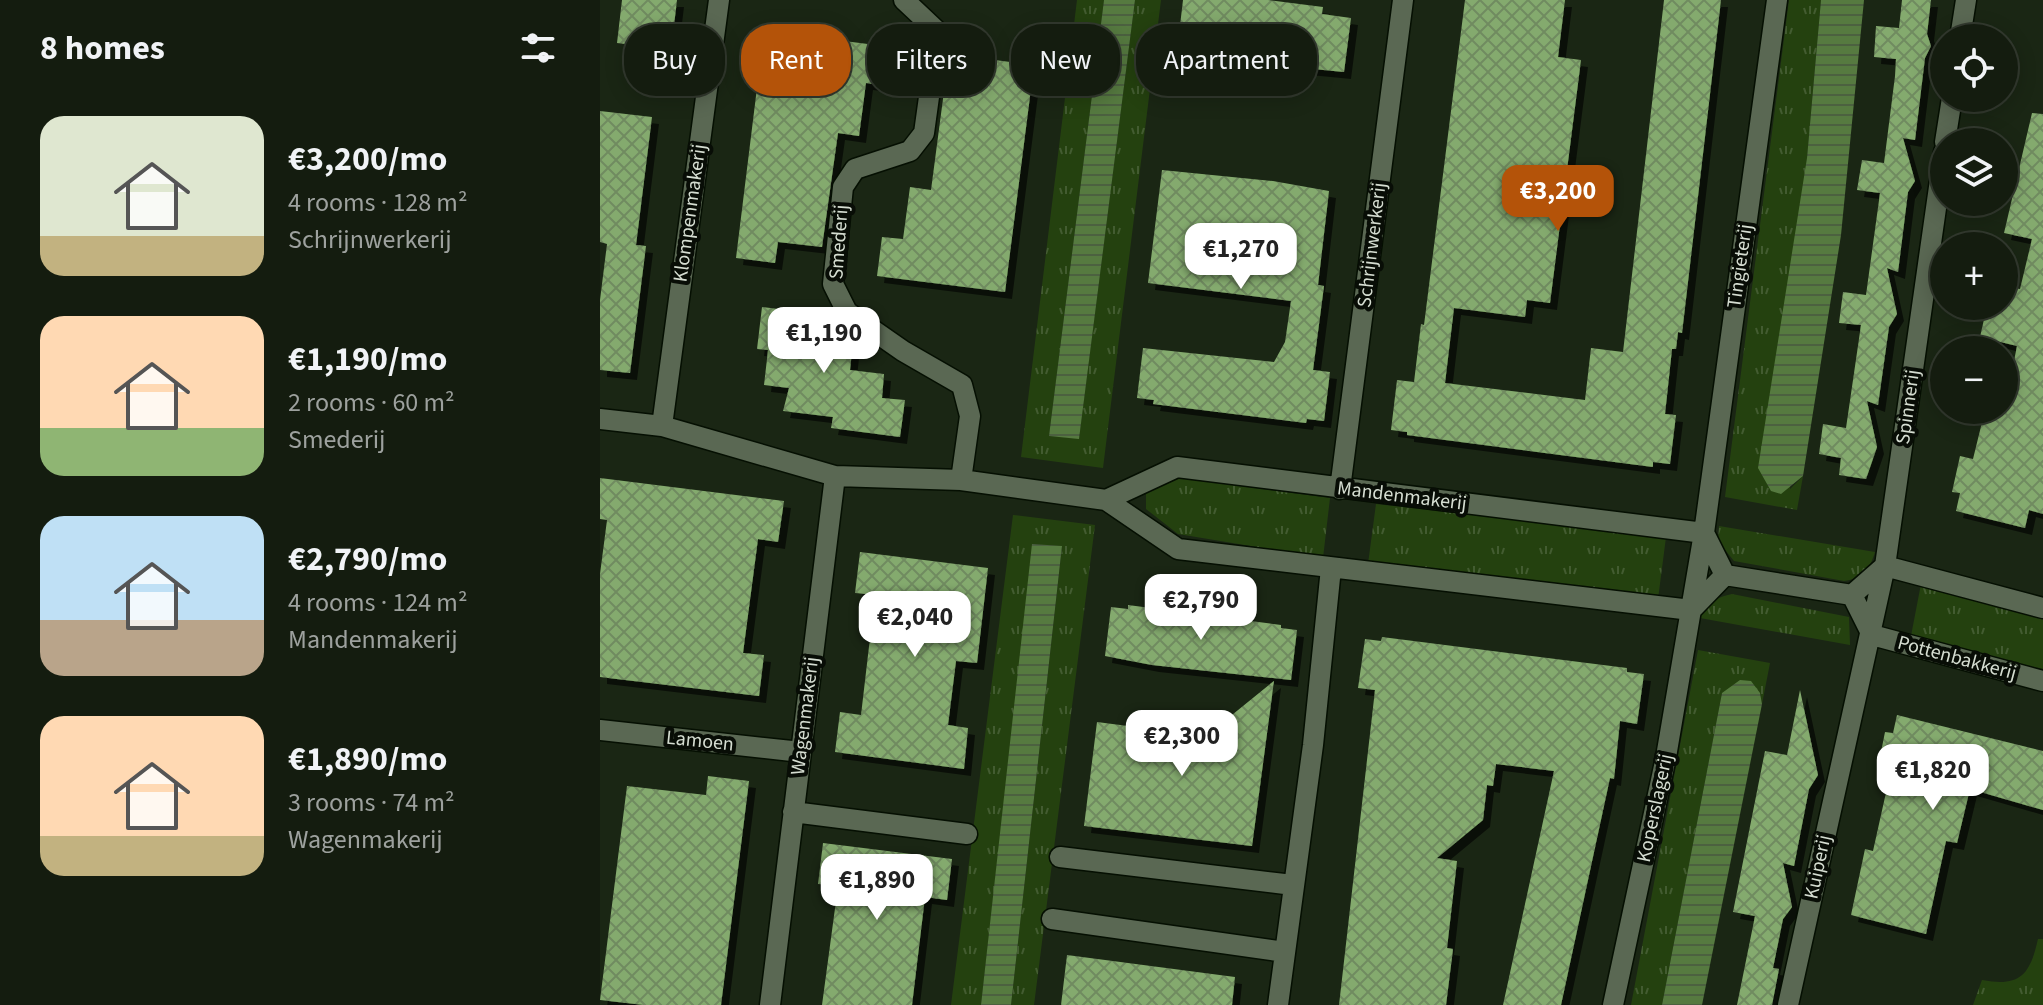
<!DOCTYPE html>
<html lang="en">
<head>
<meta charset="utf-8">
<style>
	body { margin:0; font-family:"Source Sans 3",sans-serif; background:#21291d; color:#f1f3f6; height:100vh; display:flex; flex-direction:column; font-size:30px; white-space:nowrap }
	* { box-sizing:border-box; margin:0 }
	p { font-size:26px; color:#9da19e }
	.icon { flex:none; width:44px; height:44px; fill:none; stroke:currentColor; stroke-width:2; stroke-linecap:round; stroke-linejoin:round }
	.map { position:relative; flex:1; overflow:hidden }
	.side { display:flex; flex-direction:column; background:#141c0f; width:600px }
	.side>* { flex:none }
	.guide { position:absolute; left:24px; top:24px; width:760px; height:72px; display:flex; gap:16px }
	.tools { position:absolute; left:1330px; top:24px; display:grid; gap:16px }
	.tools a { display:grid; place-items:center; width:88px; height:88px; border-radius:50%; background:#141c0f; box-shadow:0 4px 20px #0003,0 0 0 2px #333a2f; font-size:40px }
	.price { position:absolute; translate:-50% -68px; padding:0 18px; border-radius:16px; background:#fff; color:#222; font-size:26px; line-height:52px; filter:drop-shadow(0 2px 4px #0008) }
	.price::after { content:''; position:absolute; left:50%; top:48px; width:24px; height:18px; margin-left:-12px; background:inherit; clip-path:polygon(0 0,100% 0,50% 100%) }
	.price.current { background:#b45309; color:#fff }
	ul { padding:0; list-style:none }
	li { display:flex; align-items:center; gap:24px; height:200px; padding:0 40px }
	li span { display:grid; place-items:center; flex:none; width:224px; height:160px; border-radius:24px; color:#555 }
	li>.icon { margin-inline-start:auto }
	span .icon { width:96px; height:96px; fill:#fffc; stroke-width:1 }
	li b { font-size:34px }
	h2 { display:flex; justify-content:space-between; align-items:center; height:96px; padding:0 40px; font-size:34px }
	.tag { padding:0 28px; border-radius:32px; background:#141c0f; box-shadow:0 4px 20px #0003,0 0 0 2px #333a2f; font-size:28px; line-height:72px }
	.tag.current { background:#b45309; color:#fff }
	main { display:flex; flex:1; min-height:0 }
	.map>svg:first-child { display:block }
	.grass { fill:url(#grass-tufts) }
	.water { fill:url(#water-rules) }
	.building { fill:url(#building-cross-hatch); filter:url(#shadow) }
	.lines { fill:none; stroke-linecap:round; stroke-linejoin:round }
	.street-casing { stroke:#050f02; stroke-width:23 }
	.street { stroke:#5a6853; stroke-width:20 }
	.labels { text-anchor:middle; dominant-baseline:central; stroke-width:8; stroke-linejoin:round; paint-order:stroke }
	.street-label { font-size:20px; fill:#d5ddd1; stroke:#080d06 }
</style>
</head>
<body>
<main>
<section class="side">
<h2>8 homes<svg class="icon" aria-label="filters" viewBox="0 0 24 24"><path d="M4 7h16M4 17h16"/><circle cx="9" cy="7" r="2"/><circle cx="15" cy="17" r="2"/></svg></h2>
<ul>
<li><span style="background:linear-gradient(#dfe7d0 75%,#c2b280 0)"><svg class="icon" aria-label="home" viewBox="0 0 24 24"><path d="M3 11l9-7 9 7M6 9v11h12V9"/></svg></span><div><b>€3,200/mo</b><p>4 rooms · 128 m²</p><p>Schrijnwerkerij</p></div></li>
<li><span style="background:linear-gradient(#ffd9b3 70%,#8fb573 0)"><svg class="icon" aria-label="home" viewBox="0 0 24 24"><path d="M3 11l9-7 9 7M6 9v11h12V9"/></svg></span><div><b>€1,190/mo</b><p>2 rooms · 60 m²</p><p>Smederij</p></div></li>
<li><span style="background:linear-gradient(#bfe0f5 65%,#b9a48a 0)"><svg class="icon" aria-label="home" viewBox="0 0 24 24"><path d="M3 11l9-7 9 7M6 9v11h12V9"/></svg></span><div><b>€2,790/mo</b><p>4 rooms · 124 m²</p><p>Mandenmakerij</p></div></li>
<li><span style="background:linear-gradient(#ffd9b3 75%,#c2b280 0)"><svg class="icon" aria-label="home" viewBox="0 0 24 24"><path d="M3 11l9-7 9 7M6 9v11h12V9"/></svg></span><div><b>€1,890/mo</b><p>3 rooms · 74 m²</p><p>Wagenmakerij</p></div></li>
</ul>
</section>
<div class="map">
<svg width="1443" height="1005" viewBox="0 0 1443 1005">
	<defs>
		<pattern id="grass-tufts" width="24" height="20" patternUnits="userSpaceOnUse" patternTransform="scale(2)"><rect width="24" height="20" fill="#24410f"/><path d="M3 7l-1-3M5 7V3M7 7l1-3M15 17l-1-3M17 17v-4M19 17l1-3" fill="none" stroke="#435c31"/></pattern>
		<pattern id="water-rules" width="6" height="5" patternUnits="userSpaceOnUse" patternTransform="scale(2)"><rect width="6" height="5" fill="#567a40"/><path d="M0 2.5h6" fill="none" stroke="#4c6140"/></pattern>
		<pattern id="building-cross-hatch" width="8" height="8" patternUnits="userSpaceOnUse" patternTransform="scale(2)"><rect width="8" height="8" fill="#84aa6e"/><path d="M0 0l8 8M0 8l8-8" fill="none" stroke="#708b60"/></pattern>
		<filter id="shadow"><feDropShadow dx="7" dy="7" stdDeviation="0" flood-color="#0009"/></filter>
	</defs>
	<rect width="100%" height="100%" fill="#1a2614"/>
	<!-- grass -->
	<path class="grass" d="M477,0H504L449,436L479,438L535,0H561L503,468L421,457Z
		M1189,0H1221L1207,158L1190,489L1203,476L1197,510L1125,497Z
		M580,478L730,498L723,558L578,534L546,509V493Z
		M776,504L1066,537L1058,599L768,564Z
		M413,515L495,525L434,1005H411L462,547L433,544L381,1005H351Z
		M1119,526L1275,552C1269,571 1263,578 1244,581L1134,561L1118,541Z
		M1321,584L1443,617V671L1311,636Z
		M1132,594L1249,617L1250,645L1100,618C1108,602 1115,598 1132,594Z
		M1098,650L1170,663L1162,704L1160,693H1122L1062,1005H1031Z
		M1438,939H1443V1005H1373L1382,980C1420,987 1430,975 1438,939Z"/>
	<!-- water -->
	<path class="water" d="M504,0H535L479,439L449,436Z
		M1221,0H1264L1241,235L1203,476L1181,494L1171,491L1158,468L1207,158Z
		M432,544L462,546L411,1005H381Z
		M1140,680L1151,681L1160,693L1162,704L1102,1005H1062L1122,693Z"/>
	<!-- building -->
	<path class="building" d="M22,0H77L71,50L17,43Z
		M583,0H668L723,7L722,14L751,18L744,72L630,61L577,51Z
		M865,0H965L958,57L981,60L950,303L927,300L925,317L854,308L845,383L985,400L991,348L1023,352L1064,0H1121L1082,333L1078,332L1076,349H1072L1065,414L1076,415L1070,464L1053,462V467L807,435V432L791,430L797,380L814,382L821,324L824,325Z
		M1302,0H1331L1327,34L1331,46L1325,58L1315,140L1303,138L1315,181L1308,192L1298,272L1287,268L1297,314L1289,327L1278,405L1267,401L1277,447L1266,479L1239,475L1241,458L1219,454L1223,424L1246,428L1261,325L1239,323L1243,292L1266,295L1280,193L1257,190L1262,160L1284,163L1295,76L1296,59L1274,57L1276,26L1299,28Z
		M164,31L292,47L288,86L266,83L259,136L238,133L222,247L178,242L175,263L136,258Z
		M395,60L434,65L405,292L277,276L282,237L303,239L310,187L331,190L346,76L392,81Z
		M0,111L52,117L36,245L46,246L30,373L0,370V300L7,244L0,242Z
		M1432,113L1443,114V514L1429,510L1425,528L1356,511L1360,493L1352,492L1360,456L1373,459L1385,410H1404L1417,346L1380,337L1387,306H1404V286L1420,289L1432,239L1404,233Z
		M562,170L673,181L729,191L718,285L724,286L713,370L730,372L724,421L707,419L706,423L553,404L554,400L537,398L543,348L674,362L685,342L691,301L548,283Z
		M162,307L222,314L223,338L253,342L250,370L284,374L282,398L305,400L300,437L231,428L233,417L183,411L189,388L164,385L168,350L157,349Z
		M0,478L184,501L178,542L158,539L143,653L164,655L159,696L0,677V574L7,520L0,519Z
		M260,552L388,568L377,663L356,661L348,725L368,728L364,769L235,752L240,712L261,715L275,595L255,593Z
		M528,605L681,625V628L697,630L691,680L552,665L505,656L511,607L528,609Z
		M782,637L1027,668V672L1044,674L1037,724L1020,721L1014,779L1010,778L961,1005H903L954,771L896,764L893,786L887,785L883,820L837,858L857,861L847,948L853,949L846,1005H739L775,690L758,688L765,639L781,641Z
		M674,681L652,846L484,826L497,722L606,736Z
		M1200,690L1218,775L1209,789L1194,866L1183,863L1192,907L1183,919L1173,968L1179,969L1172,1005H1137L1155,916L1133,912L1165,751L1187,755Z
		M1297,715L1443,751V810L1370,789L1357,843L1346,841L1326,934L1251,915L1265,849L1273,851L1291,770L1278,767L1285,732L1293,733Z
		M108,776L149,781L121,1005H44L0,1000L27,786L106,795Z
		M223,843L352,859L347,900L325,897L312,1005H222L238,886L218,884Z
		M467,955L635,977L632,1005H461Z"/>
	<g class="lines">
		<!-- street casing -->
		<g class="street-casing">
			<path id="street" d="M304,0L338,32L324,133L310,151L255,169L243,187L233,284L247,312L303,351L362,385L370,416L361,480
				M1360,38L1366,0
				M1345,142L1352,98
				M0,419L62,426L235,476L361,480L506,500L578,549L1091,610L1125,575
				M62,426L119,0
				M740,489L803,0
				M506,500L577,467L1104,533L1125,575
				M1125,575L1252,595
				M1252,595L1272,635L1443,681
				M1252,595L1285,566L1443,608
				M0,730L201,752
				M193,812L367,834
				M460,857L693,885
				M452,919L685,952
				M170,1005L235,476
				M678,1005L713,745L731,568
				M1013,1005L1066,757L1104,533L1177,0
				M1188,1005L1285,566L1344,152"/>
		</g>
		<!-- street -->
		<use href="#street" class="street"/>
	</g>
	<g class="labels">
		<!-- street labels -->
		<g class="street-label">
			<text transform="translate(90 213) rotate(-82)">Klompenmakerij</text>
			<text transform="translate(239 242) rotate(-86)">Smederij</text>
			<text transform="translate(772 245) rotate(-83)">Schrijnwerkerij</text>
			<text transform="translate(1140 266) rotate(-82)">Tingieterij</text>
			<text transform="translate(1308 407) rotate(-82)">Spinnerij</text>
			<text transform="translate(802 496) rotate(7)">Mandenmakerij</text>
			<text transform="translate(1357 658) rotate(15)">Pottenbakkerij</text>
			<text transform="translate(205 716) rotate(-83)">Wagenmakerij</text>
			<text transform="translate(100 741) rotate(6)">Lamoen</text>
			<text transform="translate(1055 808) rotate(-78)">Koperslagerij</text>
			<text transform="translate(1218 867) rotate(-78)">Kuiperij</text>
		</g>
	</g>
</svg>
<div class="tools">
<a><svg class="icon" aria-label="locate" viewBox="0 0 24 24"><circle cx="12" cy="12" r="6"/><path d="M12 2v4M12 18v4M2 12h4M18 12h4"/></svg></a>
<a><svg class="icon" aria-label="layers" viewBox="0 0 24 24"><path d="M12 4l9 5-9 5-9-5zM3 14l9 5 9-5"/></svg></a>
<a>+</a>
<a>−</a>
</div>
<b class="price current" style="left:958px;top:233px">€3,200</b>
<b class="price" style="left:641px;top:291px">€1,270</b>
<b class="price" style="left:224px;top:375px">€1,190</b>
<b class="price" style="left:601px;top:642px">€2,790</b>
<b class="price" style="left:315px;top:659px">€2,040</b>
<b class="price" style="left:582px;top:778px">€2,300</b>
<b class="price" style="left:1333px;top:812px">€1,820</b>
<b class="price" style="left:277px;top:922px">€1,890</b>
<div class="guide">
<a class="tag">Buy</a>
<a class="tag current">Rent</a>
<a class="tag">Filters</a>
<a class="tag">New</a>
<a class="tag">Apartment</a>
</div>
</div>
</main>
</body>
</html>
